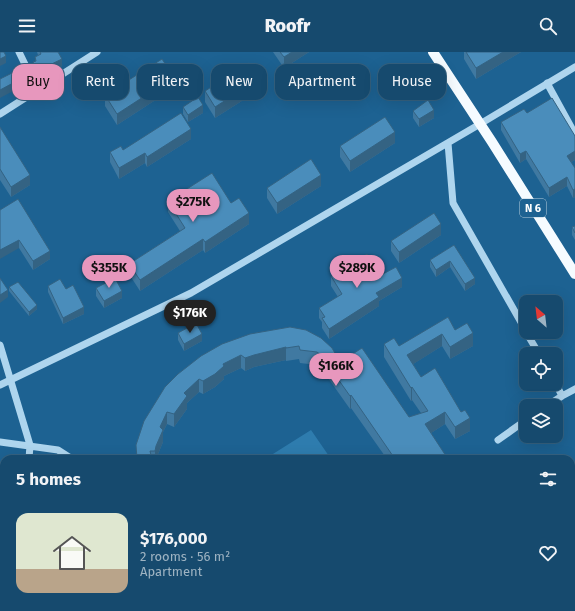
<!DOCTYPE html>
<html lang="en">
<head>
<meta charset="utf-8">
<style>
	body { margin:0; font-family:"Fira Sans",sans-serif; background:#235476; color:#f1f3f6; height:100vh; display:flex; flex-direction:column; font-size:15px; white-space:nowrap }
	* { box-sizing:border-box; margin:0 }
	p { font-size:13px; color:#9eb3c2 }
	.icon { flex:none; width:22px; height:22px; fill:none; stroke:currentColor; stroke-width:2; stroke-linecap:round; stroke-linejoin:round }
	.map { position:relative; flex:1; overflow:hidden }
	.drawer { position:absolute; left:0px; top:403px; width:575px; height:156px; display:flex; flex-direction:column; background:#164a6e; border-radius:12px 12px 0 0; box-shadow:0 4px 16px #0002,0 0 0 1px #356281 }
	.drawer>* { flex:none }
	.banner { position:absolute; left:12px; top:12px; width:551px; height:36px; display:flex; gap:8px }
	.needle { width:26px; rotate:332deg }
	.buttons { position:absolute; left:519px; top:243px; display:grid; gap:8px }
	.buttons a { display:grid; place-items:center; width:44px; height:44px; border-radius:8px; background:#164a6e; box-shadow:0 4px 16px #0002,0 0 0 1px #356281; font-size:20px }
	.price { position:absolute; translate:-50% -34px; padding:0 9px; border-radius:14px; background:#e797bd; color:#111; font-size:13px; line-height:26px; filter:drop-shadow(0 1px 2px #0008) }
	.price::after { content:''; position:absolute; left:50%; top:24px; width:12px; height:9px; margin-left:-6px; background:inherit; clip-path:polygon(0 0,100% 0,50% 100%) }
	.price.active { background:#222; color:#fff }
	ul { padding:0; list-style:none }
	li { display:flex; align-items:center; gap:12px; height:100px; padding:0 16px }
	li span { display:grid; place-items:center; flex:none; width:112px; height:80px; border-radius:12px; color:#555 }
	li>.icon { margin-inline-start:auto }
	span .icon { width:48px; height:48px; fill:#fffc; stroke-width:1 }
	li b { font-size:17px }
	h2 { display:flex; justify-content:space-between; align-items:center; height:48px; padding:0 16px; font-size:17px }
	.tag { padding:0 14px; border-radius:12px; background:#164a6e; box-shadow:0 4px 16px #0002,0 0 0 1px #356281; font-size:14px; line-height:36px }
	.tag.active { background:#e797bd; color:#111 }
	header { display:flex; justify-content:space-between; align-items:center; height:52px; padding:0 16px; background:#164a6e; font-size:18px; font-weight:800 }
	.map>svg:first-child { display:block }
	.green { fill:#2e7cae }
	.lines { fill:none; stroke-linecap:round; stroke-linejoin:round }
	.minor { stroke:#aed5ee; stroke-width:7 }
	.major { stroke:#f5fbff; stroke-width:10 }
	.wall { fill:#4079a1 }
	.shaded-wall { fill:#346383 }
	.building { fill:#4a8dbb; stroke:#346383 }
	.labels { text-anchor:middle; dominant-baseline:central; stroke-width:3; stroke-linejoin:round; paint-order:stroke }
	.shield { fill:#1d6292; stroke:#bbd0de; stroke-width:1 }
	.shield-label { font-size:11px; font-weight:bold; fill:#fff }
</style>
</head>
<body>
<header><svg class="icon" aria-label="menu" viewBox="0 0 24 24"><path d="M4 6h16M4 12h16M4 18h16"/></svg>Roofr<svg class="icon" aria-label="search" viewBox="0 0 24 24"><circle cx="10" cy="10" r="6"/><path d="M15 15l6 6"/></svg></header>
<div class="map">
<svg width="575" height="559" viewBox="0 0 575 559">
	<rect width="100%" height="100%" fill="#1d6292"/>
	<!-- green -->
	<path class="green" d="M311,378L331,407H265Z
		M294,555H346L340,559H296Z"/>
	<g class="lines">
		<!-- minor -->
		<path class="minor" d="M19,0L38,39
			M547,31L575,82
			M0,62L97,0
			M448,91L453,151L526,279
			M526,280L539,302
			M0,293L30,393L29,407
			M556,332L562,344
			M0,333L191,241L480,72L575,15
			M547,354L562,344L575,337
			M498,388L526,368
			M0,390L58,398L72,407
			M0,443L4,451
			M0,509L4,507
			M55,555L57,559"/>
		<!-- major -->
		<path class="major" d="M433,0L492,90L575,222"/>
	</g>
	<!-- wall -->
	<path class="wall" d="M37,0H58L62,14L37,26L33,18V10L35,9V5L38,3Z
		M273,0H309L284,16Z
		M464,0H521L476,27L464,7Z
		M174,36L117,73L105,54V43Z
		M259,38L215,66L205,50V39Z
		M183,55L203,61L188,70L183,62Z
		M413,59L434,66L419,75L413,66Z
		M527,61L575,84V108L571,110L575,116V145L573,146L567,134L549,145L526,107L520,111L501,78V70Z
		M0,75L30,133L11,145L0,128Z
		M191,87L147,115L145,111L119,127L110,110V100Z
		M395,91L350,120L340,105V94Z
		M321,134L277,162L267,146V136Z
		M168,149L231,151L249,172L205,201L203,198L140,239L129,222V212L180,179L168,160Z
		M0,158L50,207L33,218L19,196Z
		M575,174V188L572,183V175Z
		M441,183L399,211L391,199V189Z
		M454,193L475,232L465,239L450,215L436,225L430,215V208Z
		M381,223L402,235L379,249V254L329,287L322,276V270L319,266V256L338,245L331,234V224Z
		M48,234L66,237L84,262L63,272L48,240Z
		M9,235L37,257L29,264L9,239Z
		M96,236L122,246L104,256L96,244Z
		M290,275L340,310L409,365L421,361L412,348L411,349L384,305V292L399,294L455,278L473,294L450,307L442,294L413,312L421,325L470,379L455,387L445,372L431,381L446,407H387L351,356L350,357L321,316L317,313L300,311L299,307L286,309V308L254,315L245,319L241,316L224,324V327L215,335L203,342L199,340L187,351V357L174,375L167,372L163,380V390L156,407H137L136,393L165,335Z
		M178,281L202,289L184,299L178,288Z
		M183,555H226L228,559H186Z"/>
	<!-- shaded-wall -->
	<path class="shaded-wall" d="M292,0H309L284,16V5Z
		M503,0H521L476,27V16Z
		M6,4V11L0,14V7Z
		M62,7V14L37,26V19Z
		M28,23V31L0,46V38Z
		M174,25V36L117,73V62Z
		M259,27V38L215,66V55Z
		M203,53V61L188,70V63Z
		M434,58V66L419,75V67Z
		M191,77V87L147,115V105Z
		M395,80V91L350,120V109Z
		M526,99V107L520,111V102Z
		M575,99V108L567,112V104Z
		M145,101V111L119,127V116Z
		M30,123V133L11,145V135Z
		M321,123V134L277,162V151Z
		M567,125V134L549,145V136Z
		M575,137V145L573,146V138Z
		M249,161V172L205,201V190Z
		M441,172V183L399,211V200Z
		M203,187V198L140,239V228Z
		M19,188V196L0,207V198Z
		M50,199V207L33,218V209Z
		M450,209V215L436,225V218Z
		M402,226V235L379,249V254L329,287V277L376,241Z
		M475,226V232L465,239V232Z
		M8,238V245L0,251V243Z
		M122,239V246L104,256V249Z
		M37,253V257L29,264V260Z
		M84,255V262L63,272V266Z
		M473,281V294L450,307V295Z
		M202,282V289L184,299V292Z
		M442,282V294L407,316V303Z
		M286,295V308L254,315L245,319V306L254,303Z
		M241,303V316L224,324V327L215,335L203,342V329L223,312Z
		M199,327V340L187,351V357L174,375V362L184,341Z
		M412,335V348L411,349V336Z
		M351,343V356L350,357V344Z
		M167,360V372L163,380V390L156,407H155V399L160,375Z
		M445,360V372L425,385V372Z
		M470,366V379L455,387V375Z
		M446,404V407H441Z
		M4,486V493L0,495V488Z
		M4,519V529L0,531V521Z
		M4,537V547L0,549V539Z
		M470,555H475L473,559H468Z"/>
	<!-- building -->
	<path class="building" d="M0,0H4L6,4L0,7Z
		M40,0H58L62,7L37,19L33,10L36,9L35,5L41,2Z
		M280,0H292L284,5Z
		M466,0H503L476,16Z
		M162,7L174,25L117,62L105,43Z
		M249,11L259,27L215,55L205,39Z
		M24,15L28,23L0,38V27Z
		M198,45L203,53L188,63L183,55Z
		M552,46L575,84V99L567,104L575,116V137L573,138L567,125L549,136L526,99L520,102L501,70L524,57L527,61Z
		M428,48L434,58L419,67L413,59Z
		M181,61L191,77L147,105L145,101L119,116L110,100L121,94L123,98Z
		M385,65L395,80L350,109L340,94Z
		M0,75L30,123L11,135L0,117Z
		M311,107L321,123L277,151L267,136Z
		M212,121L231,151L239,146L249,161L205,190L203,187L140,228L129,212L185,176L168,149Z
		M18,147L50,199L33,209L19,188L0,198V158Z
		M434,161L441,172L399,200L391,189Z
		M575,174V181L572,175Z
		M454,193L475,226L465,232L450,209L436,218L430,208Z
		M367,202L381,223L396,215L402,226L376,241L379,245L329,277L322,266L325,265L319,256L342,242L331,224Z
		M0,226L8,238L0,243Z
		M115,226L122,239L104,249L96,236Z
		M60,227L66,237L73,233L84,255L63,266L48,234Z
		M18,230L37,253L29,260L9,235Z
		M448,265L455,278L467,271L473,281L450,295L442,282L407,303L421,325L435,316L461,360L465,358L470,366L455,375L445,360L425,372L446,404L441,407H395L351,343L350,344L321,303L317,300L300,298L299,294L286,296V295L254,303L245,306L241,303L223,312L224,314L215,322L203,329L199,327L184,341L187,344L174,362L167,360L160,375L163,378L156,394L155,399H150L152,407H137L136,393L144,369L165,335L178,322L201,304L222,292L250,282L290,275L306,278L321,286L332,296L340,310L362,296L409,365L428,359L412,335L411,336L384,292L394,286L399,294Z
		M196,271L202,282L184,292L178,281Z
		M0,474L4,482V486L0,488Z
		M4,508V519L0,521V509Z
		M0,522L4,530V537L0,539Z
		M193,555H226L228,559H195Z
		M453,555H470L468,559H450Z"/>
	<g class="labels">
		<!-- shield labels -->
		<rect class="shield" x="520" y="147" width="26" height="18" rx="3"/>
		<g class="shield-label">
			<text x="533" y="156">N 6</text>
		</g>
	</g>
</svg>
<div class="buttons">
<a><svg class="needle" viewBox="-14 -14 28 28"><path d="M0-13l5 13h-10z" fill="#e53935"/><path d="M0 13l5-13h-10z" fill="#9eb3c2"/></svg></a>
<a><svg class="icon" aria-label="locate" viewBox="0 0 24 24"><circle cx="12" cy="12" r="6"/><path d="M12 2v4M12 18v4M2 12h4M18 12h4"/></svg></a>
<a><svg class="icon" aria-label="layers" viewBox="0 0 24 24"><path d="M12 4l9 5-9 5-9-5zM3 14l9 5 9-5"/></svg></a>
</div>
<b class="price" style="left:193px;top:171px">$275K</b>
<b class="price" style="left:109px;top:237px">$355K</b>
<b class="price" style="left:357px;top:237px">$289K</b>
<b class="price active" style="left:190px;top:282px">$176K</b>
<b class="price" style="left:336px;top:335px">$166K</b>
<div class="banner">
<a class="tag active">Buy</a>
<a class="tag">Rent</a>
<a class="tag">Filters</a>
<a class="tag">New</a>
<a class="tag">Apartment</a>
<a class="tag">House</a>
</div>
<section class="drawer">
<h2>5 homes<svg class="icon" aria-label="filters" viewBox="0 0 24 24"><path d="M4 7h16M4 17h16"/><circle cx="9" cy="7" r="2"/><circle cx="15" cy="17" r="2"/></svg></h2>
<ul>
<li><span style="background:linear-gradient(#dfe7d0 70%,#b9a48a 0)"><svg class="icon" aria-label="home" viewBox="0 0 24 24"><path d="M3 11l9-7 9 7M6 9v11h12V9"/></svg></span><div><b>$176,000</b><p>2 rooms · 56 m²</p><p>Apartment</p></div><svg class="icon" aria-label="heart" viewBox="0 0 24 24"><path d="M12 20l-8-8c-3-5 5-10 8-4 3-6 11-1 8 4z"/></svg></li>
</ul>
</section>
</div>
</body>
</html>
